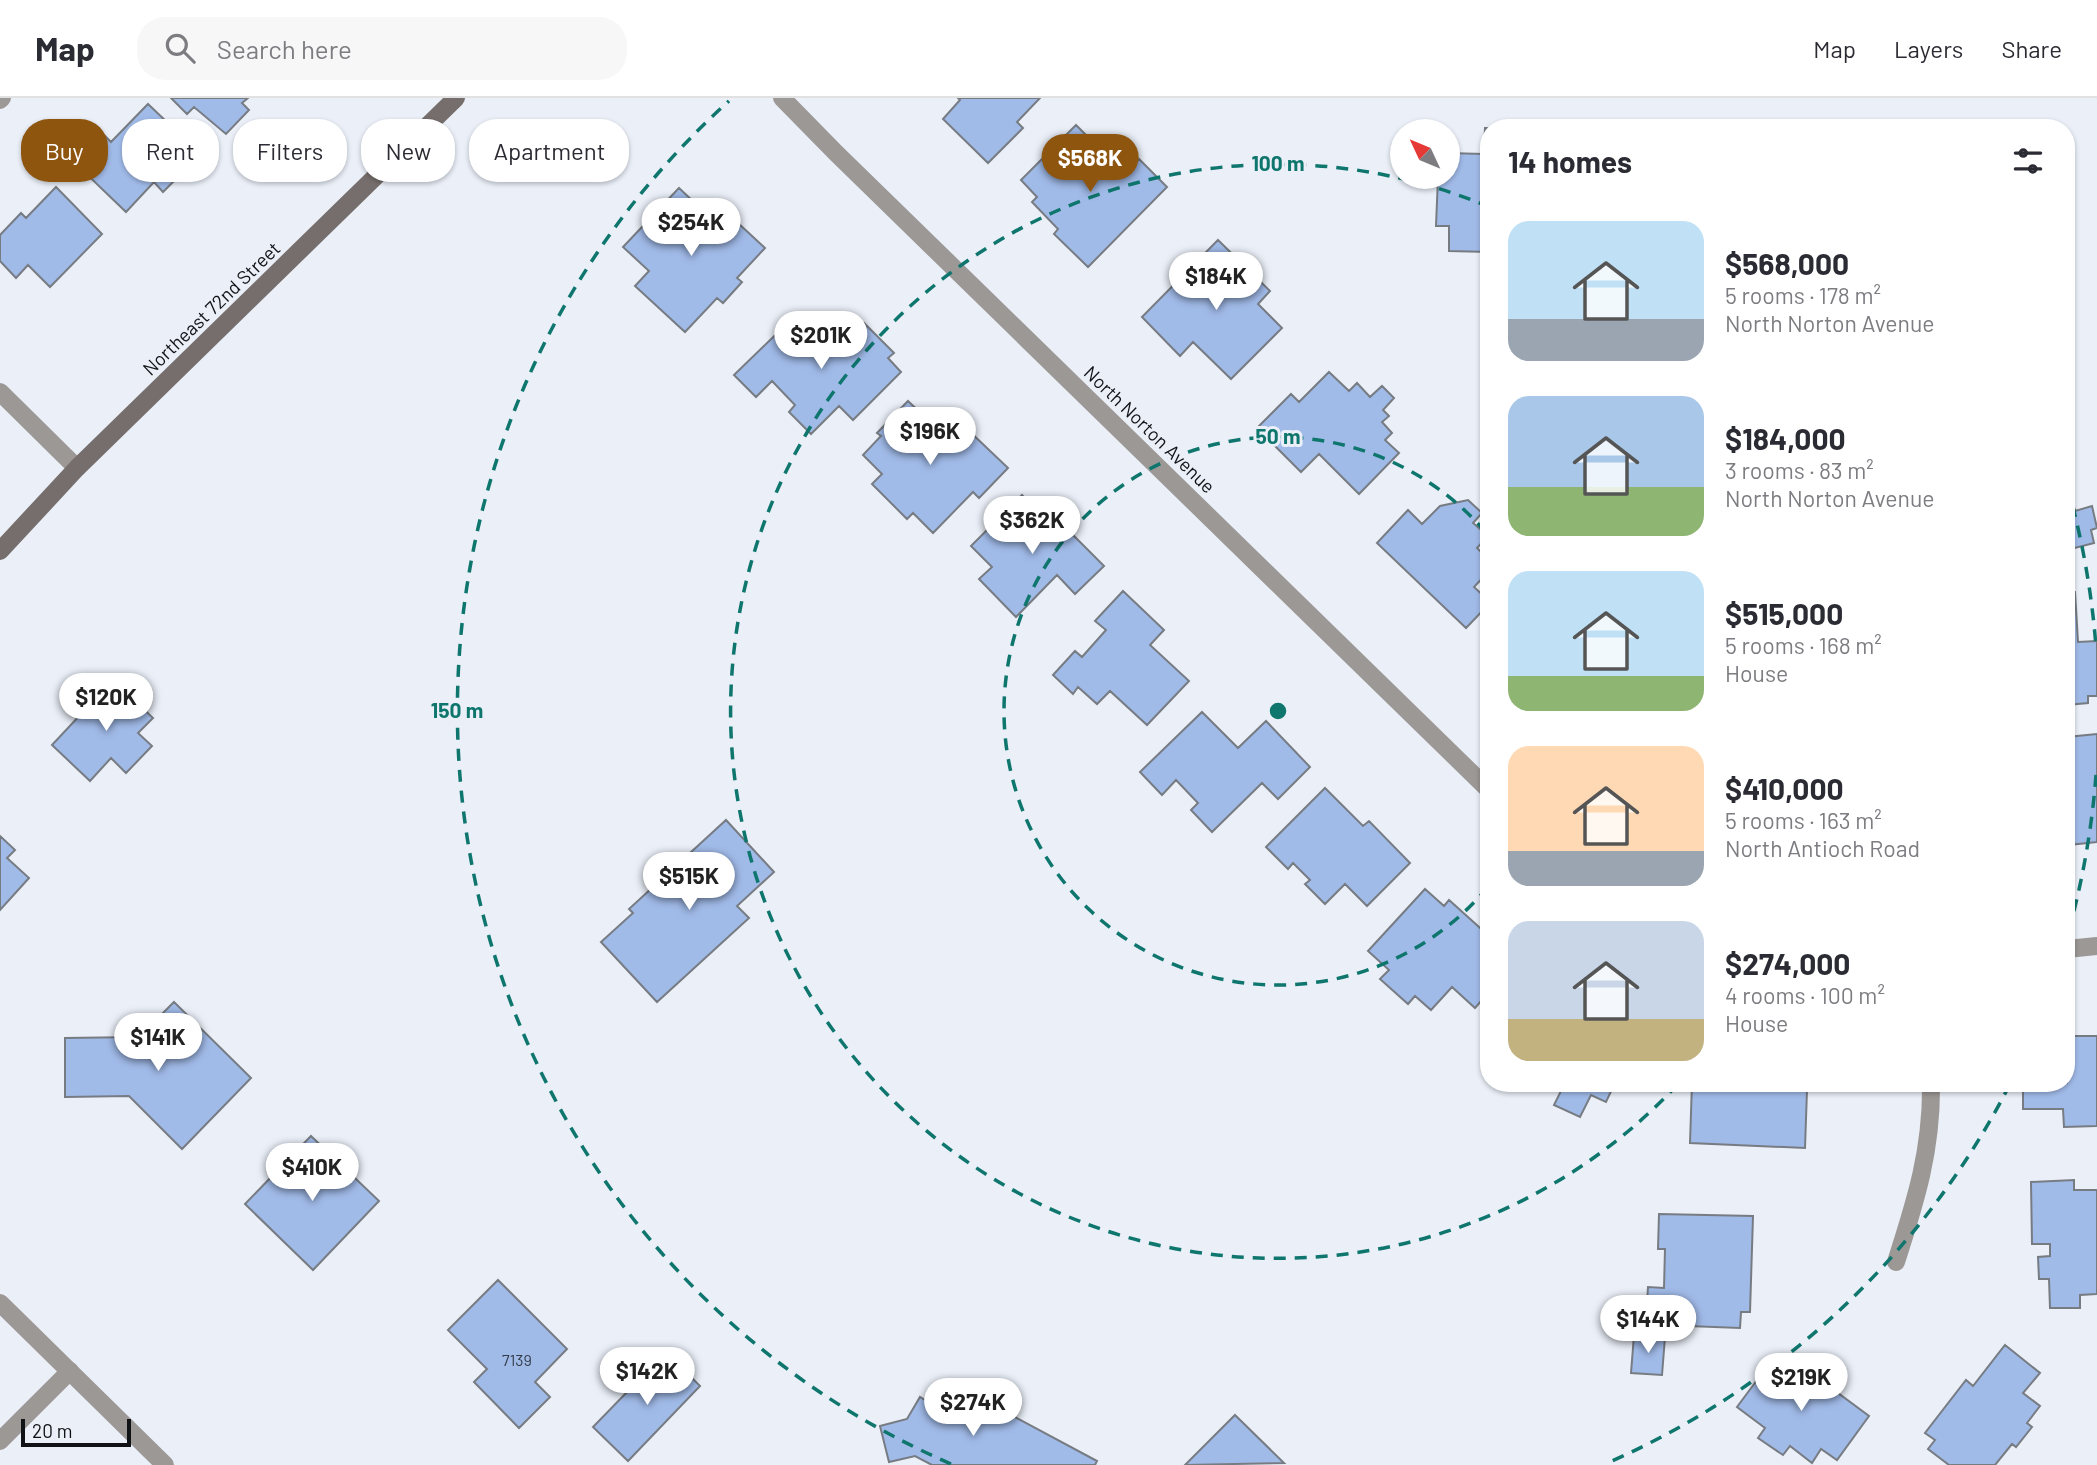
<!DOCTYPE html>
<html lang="en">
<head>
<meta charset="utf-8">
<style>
	body { margin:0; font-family:Barlow,sans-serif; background:#f7f7f7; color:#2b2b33; height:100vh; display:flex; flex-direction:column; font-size:26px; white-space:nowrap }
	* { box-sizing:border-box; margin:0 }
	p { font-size:23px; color:#7c7c81 }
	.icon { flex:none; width:38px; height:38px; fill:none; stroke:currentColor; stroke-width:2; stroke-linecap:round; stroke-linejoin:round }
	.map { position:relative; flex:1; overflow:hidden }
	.sheet { position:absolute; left:1480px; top:21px; width:595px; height:973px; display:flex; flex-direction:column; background:#fff; border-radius:28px; box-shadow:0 2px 5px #0004 }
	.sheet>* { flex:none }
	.top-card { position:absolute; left:21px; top:21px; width:665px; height:63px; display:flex; gap:14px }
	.needle { width:46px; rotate:314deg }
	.controls { position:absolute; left:1390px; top:21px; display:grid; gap:14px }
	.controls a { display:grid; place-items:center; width:70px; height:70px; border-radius:50%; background:#fff; box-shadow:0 2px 5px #0004; font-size:35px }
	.scale { position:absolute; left:21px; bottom:18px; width:110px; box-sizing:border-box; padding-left:7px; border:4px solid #101215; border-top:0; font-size:19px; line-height:24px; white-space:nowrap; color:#101215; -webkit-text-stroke:5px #eaeff8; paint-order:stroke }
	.price { position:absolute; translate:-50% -60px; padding:0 16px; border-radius:24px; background:#fff; color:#222; font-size:23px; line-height:46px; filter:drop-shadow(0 2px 4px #0008) }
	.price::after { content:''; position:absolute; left:50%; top:42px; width:21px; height:16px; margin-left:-10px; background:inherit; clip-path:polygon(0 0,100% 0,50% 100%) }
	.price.active { background:#8e550f; color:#fff }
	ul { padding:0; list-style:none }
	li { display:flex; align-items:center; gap:21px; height:175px; padding:0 28px }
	li span { display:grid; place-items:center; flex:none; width:196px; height:140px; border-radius:21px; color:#555 }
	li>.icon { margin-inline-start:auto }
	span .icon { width:84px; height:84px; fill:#fffc; stroke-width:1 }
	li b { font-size:30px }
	h2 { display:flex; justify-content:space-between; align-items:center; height:84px; padding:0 28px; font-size:30px }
	.pill { padding:0 24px; border-radius:28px; background:#fff; box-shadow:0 2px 5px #0004; font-size:24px; line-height:63px }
	.pill.active { background:#8e550f; color:#fff }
	header { display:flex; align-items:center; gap:42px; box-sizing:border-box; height:98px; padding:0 35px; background:#fff; border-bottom:2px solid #e1e1e2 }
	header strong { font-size:33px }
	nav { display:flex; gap:38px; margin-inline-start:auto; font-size:24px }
	.search { width:490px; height:63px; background:#f7f7f7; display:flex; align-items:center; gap:18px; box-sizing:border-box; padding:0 24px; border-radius:28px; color:#7c7c81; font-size:26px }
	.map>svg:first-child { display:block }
	.building { fill:#a1bbe9; stroke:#777c83; stroke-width:2 }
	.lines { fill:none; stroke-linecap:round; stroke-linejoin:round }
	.minor { stroke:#9c9896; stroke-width:18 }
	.tertiary { stroke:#9c9896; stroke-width:18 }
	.secondary { stroke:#756e6c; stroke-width:18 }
	.ring { fill:none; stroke:#0f766e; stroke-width:3.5; stroke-dasharray:12 9 }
	.labels { text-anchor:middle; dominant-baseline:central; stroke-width:6; stroke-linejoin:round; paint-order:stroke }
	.number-label { font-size:16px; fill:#343c4a }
	.street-label { font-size:19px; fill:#101215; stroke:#eaeff8 }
	.centre { fill:#0f766e; stroke:#eaeff8; stroke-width:3.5 }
	.ring-label { font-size:21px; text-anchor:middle; font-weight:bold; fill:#0f766e; stroke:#eaeff8; stroke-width:6; stroke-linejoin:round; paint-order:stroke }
</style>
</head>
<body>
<header>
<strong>Map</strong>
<div class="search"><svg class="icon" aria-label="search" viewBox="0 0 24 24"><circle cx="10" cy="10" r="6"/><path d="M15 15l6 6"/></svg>Search here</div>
<nav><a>Map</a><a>Layers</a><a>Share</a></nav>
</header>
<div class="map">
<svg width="2097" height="1367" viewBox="0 0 2097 1367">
	<rect width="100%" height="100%" fill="#eaeff8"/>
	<!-- building -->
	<path class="building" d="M171,0H248L242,5L249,12L226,36L194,9L187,16Z
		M958,0H1040L1017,24L1023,30L988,65L943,21L960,2Z
		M148,6L191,47L172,66L182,75L163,94L154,84L126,114L74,64L102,35L111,44Z
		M1076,27L1125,76L1139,61L1167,89L1088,169L1054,136L1058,131L1032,104L1037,99L1021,82Z
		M1485,30H1489V154L1449,153V128H1436L1438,79H1447V55L1484,56Z
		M56,89L102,136L50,189L28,167L16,180L0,163V137L21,115L26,120Z
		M679,90L715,124L725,113L765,150L737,180L742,184L723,205L717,200L685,234L635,188L649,173L623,149Z
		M1218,142L1270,193L1258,206L1282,230L1231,281L1193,244L1180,258L1142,219Z
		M795,218L806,229L817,219L830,232L823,239L836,253L864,225L894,255L888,260L901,274L853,322L839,308L811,336L789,314L795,307L772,283L756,299L734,277Z
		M1329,274L1349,293L1357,285L1370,299L1382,288L1394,300L1383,312L1389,318L1382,324L1392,335L1385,342L1399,355L1359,396L1319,356L1301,374L1257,330L1291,296L1299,304Z
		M908,303L928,322L933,318L958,342L968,332L1008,370L979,400L973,394L933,435L913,415L907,421L872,386L882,376L863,357L881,338L877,335Z
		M2069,387L2075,413L2092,408L2097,430L2091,432L2094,445L2067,452V388Z
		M1022,397L1033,409L1036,405L1052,422L1049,425L1054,430L1060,424L1104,468L1075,496L1057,477L1016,519L979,481L992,469L971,448Z
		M1468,402L1482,415L1473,425L1488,438L1477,450L1489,462V473L1474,489L1489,503V506L1466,530L1377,445L1408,412L1422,426L1440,408Z
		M1123,493L1164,532L1150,547L1189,583L1147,627L1110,593L1097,606L1078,589L1073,596L1053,577L1075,553L1082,559L1106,532L1095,523Z
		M2075,494L2078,544L2097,543V598H2088V605L2067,607V495Z
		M113,582L153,620L138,635L152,648L126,675L111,660L90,683L52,647Z
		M1202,614L1238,650L1266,623L1310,669L1278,701L1262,685L1212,734L1191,712L1198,705L1176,682L1162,697L1140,674Z
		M2097,636V744L2069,747L2071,770H2067V639Z
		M1325,690L1363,728L1369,723L1410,765L1367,808L1345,786L1325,806L1305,786L1310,782L1293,765L1288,771L1266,749Z
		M726,722L774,774L737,808L749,820L657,904L601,844L633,815L629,811Z
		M0,738L15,752L7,760L29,780L0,812Z
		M1425,791L1444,808L1449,802L1489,838V894L1475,910L1452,889L1431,912L1415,898L1408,906L1380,881L1389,872L1368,853Z
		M174,904L251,980L182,1051L129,998L65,999V940L139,939Z
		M2067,938H2097V1028L2064,1029L2063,1011H2023V985H2067Z
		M1555,985H1615L1606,1004L1591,997L1580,1019L1554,1007L1563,989Z
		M1692,985H1787V992H1807L1805,1050L1690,1045Z
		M311,1038L379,1103L313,1172L245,1106Z
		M2074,1082V1092H2097V1196L2080,1197V1210H2050L2049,1181H2039L2038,1159L2050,1158V1146H2032L2031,1084Z
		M1659,1116L1753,1118L1750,1214H1741L1740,1230L1662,1227V1221L1646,1220L1648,1189L1664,1190L1665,1151H1658Z
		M498,1182L567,1251L535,1284L550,1299L519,1330L474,1284L487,1271L448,1232Z
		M1634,1237L1665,1239L1662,1277L1631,1275Z
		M2005,1247L2040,1275L2023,1295L2040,1308L2027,1325L2032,1329L2016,1349L2012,1346L1995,1367H1949L1928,1351L1935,1342L1925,1335L1966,1282L1973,1288Z
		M666,1254L700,1288L628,1363L593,1329Z
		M1775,1258L1787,1267L1790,1263L1810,1277L1807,1283L1814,1288L1819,1281L1869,1318L1837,1362L1821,1351L1812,1365L1790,1348L1783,1357L1758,1340L1765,1330L1737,1309Z
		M941,1293L970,1310L983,1302L1097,1363L1095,1367H932L915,1358L889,1364L880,1328L907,1321L920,1299L933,1307Z
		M1235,1317L1284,1365L1185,1367Z"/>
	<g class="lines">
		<!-- minor -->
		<path class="minor" d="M782,0L836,55L1489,692
			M0,2L2,0
			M0,294L77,370
			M2067,851L2097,848
			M1896,1164C1916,1102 1932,1051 1931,985
			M0,1343L70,1273"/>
		<!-- tertiary -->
		<path class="tertiary" d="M0,1205L165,1367"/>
		<!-- secondary -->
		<path class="secondary" d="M0,453L77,370L456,0"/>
	</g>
	<!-- distance rings -->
	<g class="ring">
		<path d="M1488 789A274 274 0 1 1 1488 437"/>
		<path d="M1678 986A547 547 0 1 1 1487 108"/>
		<path d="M2096 677A821 821 0 0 1 2067 839M2010 986A821 821 0 0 1 1605 1366M951 1366A821 821 0 0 1 729 3M2067 387A821 821 0 0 1 2096 549"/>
	</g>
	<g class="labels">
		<!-- number labels -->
		<g class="number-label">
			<text x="517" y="1261">7139</text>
		</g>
		<!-- street labels -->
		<g class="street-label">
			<text transform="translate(211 210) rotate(-44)">Northeast 72nd Street</text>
			<text transform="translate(1150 331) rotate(44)">North Norton Avenue</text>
		</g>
	</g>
	<circle cx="1278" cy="613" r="10" class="centre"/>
	<g class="ring-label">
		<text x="1278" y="73">100 m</text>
		<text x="1278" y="346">50 m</text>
		<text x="457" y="620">150 m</text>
	</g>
</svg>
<div class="controls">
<a><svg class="needle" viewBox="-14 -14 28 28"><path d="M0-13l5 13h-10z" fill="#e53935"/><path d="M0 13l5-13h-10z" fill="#7c7c81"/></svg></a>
</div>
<div class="scale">20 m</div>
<b class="price active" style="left:1090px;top:96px">$568K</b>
<b class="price" style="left:691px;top:160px">$254K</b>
<b class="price" style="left:1216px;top:214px">$184K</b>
<b class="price" style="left:821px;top:273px">$201K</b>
<b class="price" style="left:930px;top:369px">$196K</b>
<b class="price" style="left:1032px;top:458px">$362K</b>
<b class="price" style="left:106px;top:635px">$120K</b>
<b class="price" style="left:689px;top:814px">$515K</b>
<b class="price" style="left:158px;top:975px">$141K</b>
<b class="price" style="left:312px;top:1105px">$410K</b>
<b class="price" style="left:1648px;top:1257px">$144K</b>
<b class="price" style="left:647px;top:1309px">$142K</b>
<b class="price" style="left:1801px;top:1315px">$219K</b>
<b class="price" style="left:973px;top:1340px">$274K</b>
<div class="top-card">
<a class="pill active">Buy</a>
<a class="pill">Rent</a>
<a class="pill">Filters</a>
<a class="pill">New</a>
<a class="pill">Apartment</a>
</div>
<section class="sheet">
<h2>14 homes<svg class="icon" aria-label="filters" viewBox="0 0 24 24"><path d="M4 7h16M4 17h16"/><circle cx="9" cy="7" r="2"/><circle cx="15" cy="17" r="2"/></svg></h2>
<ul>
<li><span style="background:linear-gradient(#bfe0f5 70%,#9aa5b1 0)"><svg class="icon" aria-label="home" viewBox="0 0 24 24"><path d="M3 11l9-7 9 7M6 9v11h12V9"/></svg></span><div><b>$568,000</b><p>5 rooms · 178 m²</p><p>North Norton Avenue</p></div></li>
<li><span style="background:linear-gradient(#a9c7e8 65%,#8fb573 0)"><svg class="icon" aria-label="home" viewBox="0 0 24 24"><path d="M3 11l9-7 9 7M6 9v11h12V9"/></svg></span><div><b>$184,000</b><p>3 rooms · 83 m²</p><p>North Norton Avenue</p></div></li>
<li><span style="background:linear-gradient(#bfe0f5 75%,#8fb573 0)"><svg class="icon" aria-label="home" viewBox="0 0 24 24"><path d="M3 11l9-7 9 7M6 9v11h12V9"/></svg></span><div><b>$515,000</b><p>5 rooms · 168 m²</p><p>House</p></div></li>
<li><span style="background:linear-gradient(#ffd9b3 75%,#9aa5b1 0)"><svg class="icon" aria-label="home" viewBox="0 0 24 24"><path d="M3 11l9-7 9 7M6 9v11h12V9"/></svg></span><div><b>$410,000</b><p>5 rooms · 163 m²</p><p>North Antioch Road</p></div></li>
<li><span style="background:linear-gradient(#c9d6e8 70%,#c2b280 0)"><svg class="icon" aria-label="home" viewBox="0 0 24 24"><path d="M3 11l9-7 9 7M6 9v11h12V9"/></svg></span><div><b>$274,000</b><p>4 rooms · 100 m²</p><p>House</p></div></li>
</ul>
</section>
</div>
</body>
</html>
